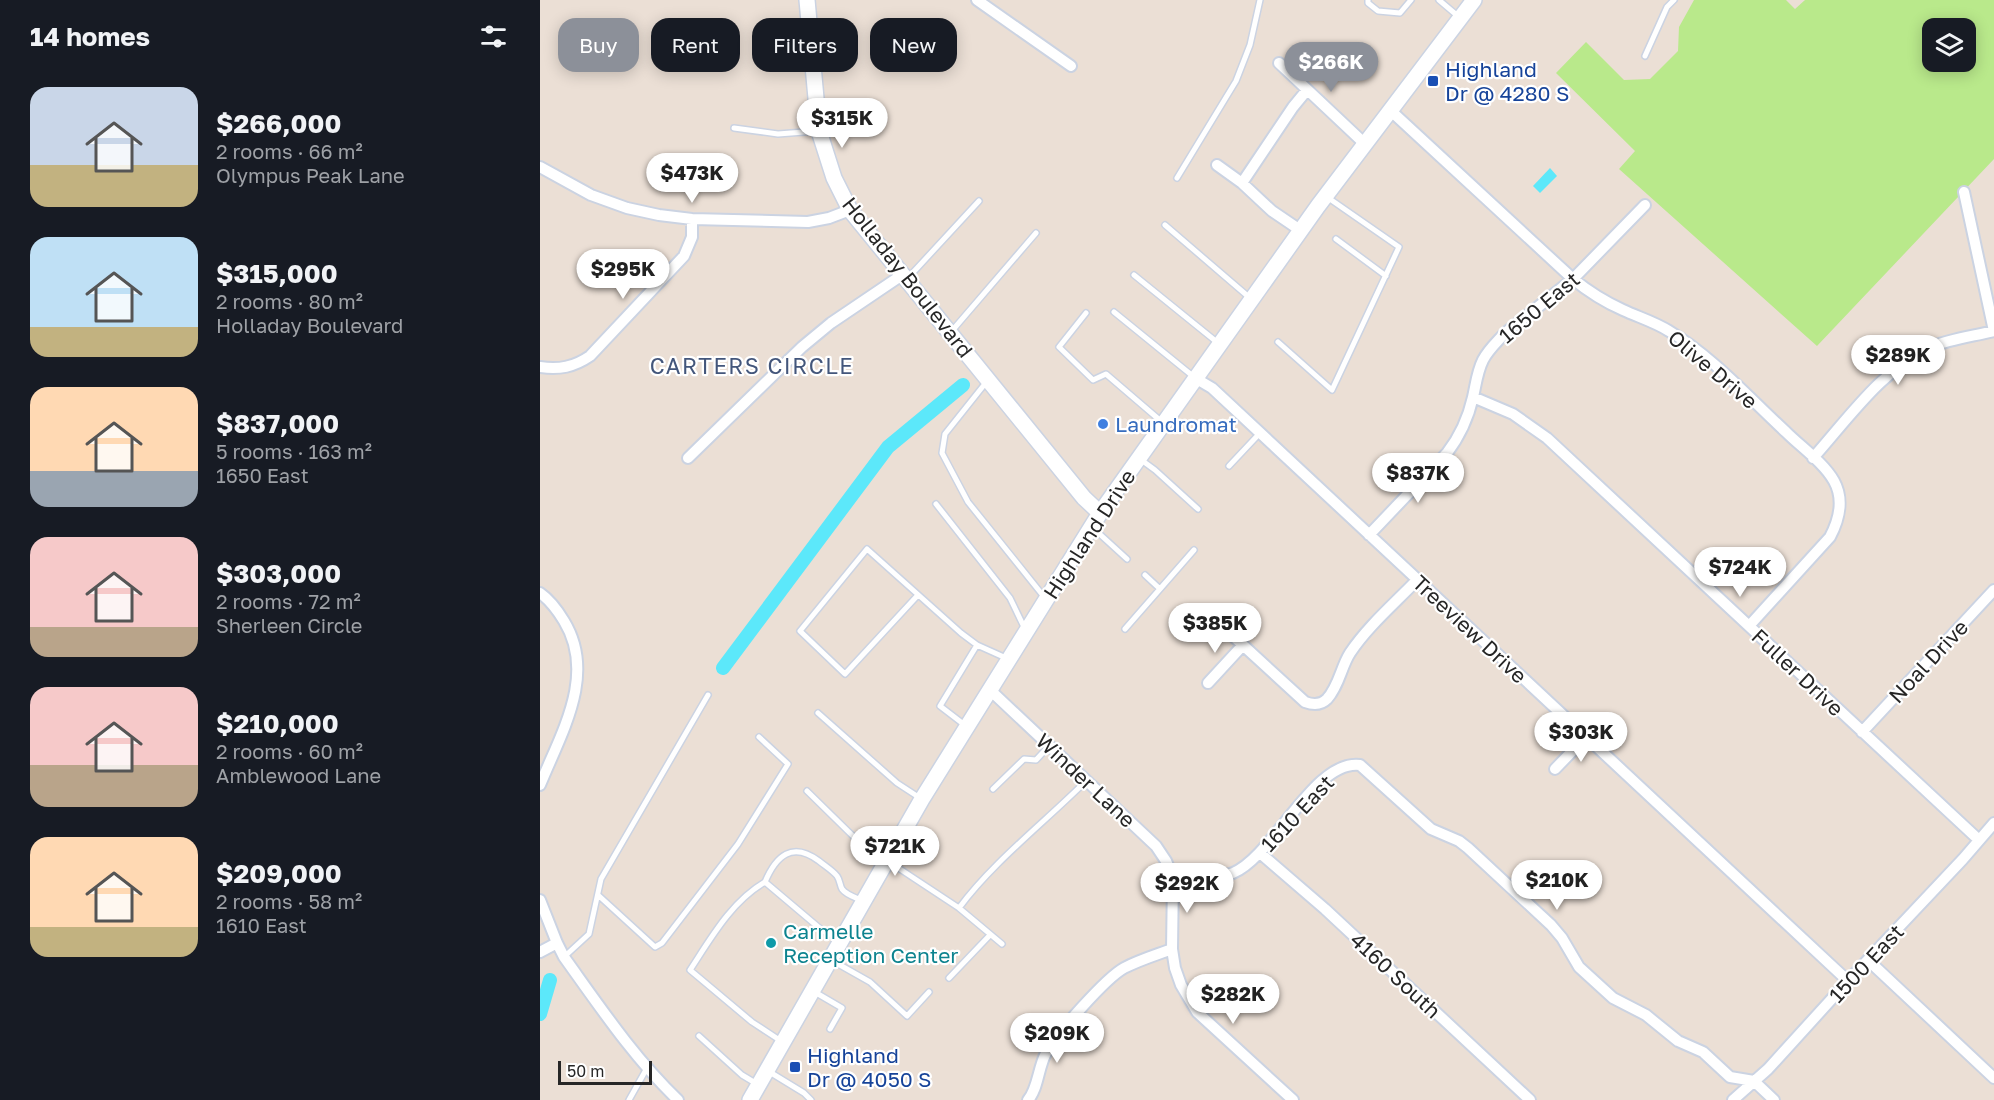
<!DOCTYPE html>
<html lang="en">
<head>
<meta charset="utf-8">
<style>
	body { margin:0; font-family:"Golos Text",sans-serif; background:#242831; color:#f1f3f6; height:100vh; display:flex; flex-direction:column; font-size:22px; white-space:nowrap }
	* { box-sizing:border-box; margin:0 }
	p { font-size:20px; color:#9ea1a6 }
	.icon { flex:none; width:33px; height:33px; fill:none; stroke:currentColor; stroke-width:2; stroke-linecap:round; stroke-linejoin:round }
	.map { position:relative; flex:1; overflow:hidden }
	.panel { display:flex; flex-direction:column; background:#171b24; width:540px }
	.panel>* { flex:none }
	.hud { position:absolute; left:18px; top:18px; width:570px; height:54px; display:flex; gap:12px }
	.fabs { position:absolute; left:1382px; top:18px; display:grid; gap:12px }
	.fabs a { display:grid; place-items:center; width:54px; height:54px; border-radius:12px; background:#171b24; box-shadow:0 3px 15px #0003; font-size:30px }
	.scale { position:absolute; left:18px; bottom:15px; width:94px; box-sizing:border-box; padding-left:6px; border:3px solid #262626; border-top:0; font-size:16px; line-height:21px; white-space:nowrap; color:#262626; -webkit-text-stroke:4px #fff; paint-order:stroke }
	.price { position:absolute; translate:-50% -51px; padding:0 14px; border-radius:21px; background:#fff; color:#222; font-size:20px; line-height:39px; filter:drop-shadow(0 2px 3px #0008) }
	.price::after { content:''; position:absolute; left:50%; top:36px; width:18px; height:14px; margin-left:-9px; background:inherit; clip-path:polygon(0 0,100% 0,50% 100%) }
	.price.on { background:#8c9099; color:#fff }
	ul { padding:0; list-style:none }
	li { display:flex; align-items:center; gap:18px; height:150px; padding:0 30px }
	li span { display:grid; place-items:center; flex:none; width:168px; height:120px; border-radius:18px; color:#555 }
	li>.icon { margin-inline-start:auto }
	span .icon { width:72px; height:72px; fill:#fffc; stroke-width:1 }
	li b { font-size:26px }
	h2 { display:flex; justify-content:space-between; align-items:center; height:72px; padding:0 30px; font-size:26px }
	.chip { padding:0 21px; border-radius:18px; background:#171b24; box-shadow:0 3px 15px #0003; font-size:21px; line-height:54px }
	.chip.on { background:#8c9099; color:#fff }
	main { display:flex; flex:1; min-height:0 }
	.map>svg:first-child { display:block }
	.green { fill:#b9e98b; fill-rule:evenodd }
	.water { fill:#5ce8fa }
	.lines { fill:none; stroke-linecap:round; stroke-linejoin:round }
	.canal { stroke:#5ce8fa; stroke-width:14 }
	.lane-casing { stroke:#cbd3e2; stroke-width:8 }
	.street-casing { stroke:#cbd3e2; stroke-width:14 }
	.secondary-casing { stroke:#cbd3e2; stroke-width:18 }
	.lane { stroke:#fff; stroke-width:5 }
	.street { stroke:#fff; stroke-width:10 }
	.secondary { stroke:#fff; stroke-width:15 }
	.transit-dot { fill:#1a4fb4; stroke:#fff; stroke-width:2 }
	.shop-dot { fill:#3f7fe0; stroke:#fff; stroke-width:2 }
	.culture-dot { fill:#0f9aa8; stroke:#fff; stroke-width:2 }
	.labels { text-anchor:middle; dominant-baseline:central; stroke-width:4.5; stroke-linejoin:round; paint-order:stroke }
	.transit-label { font-size:21px; fill:#164399; stroke:#fff; text-anchor:start }
	.street-label { font-size:21px; fill:#262626; stroke:#fff }
	.shop-label { font-size:21px; fill:#366cbe; stroke:#fff; text-anchor:start }
	.culture-label { font-size:21px; fill:#0d838f; stroke:#fff; text-anchor:start }
	.neighbourhood-label { font-size:22px; letter-spacing:1.5px; fill:#43567b; stroke:#fff }
</style>
</head>
<body>
<main>
<section class="panel">
<h2>14 homes<svg class="icon" aria-label="filters" viewBox="0 0 24 24"><path d="M4 7h16M4 17h16"/><circle cx="9" cy="7" r="2"/><circle cx="15" cy="17" r="2"/></svg></h2>
<ul>
<li><span style="background:linear-gradient(#c9d6e8 65%,#c2b280 0)"><svg class="icon" aria-label="home" viewBox="0 0 24 24"><path d="M3 11l9-7 9 7M6 9v11h12V9"/></svg></span><div><b>$266,000</b><p>2 rooms · 66 m²</p><p>Olympus Peak Lane</p></div></li>
<li><span style="background:linear-gradient(#bfe0f5 75%,#c2b280 0)"><svg class="icon" aria-label="home" viewBox="0 0 24 24"><path d="M3 11l9-7 9 7M6 9v11h12V9"/></svg></span><div><b>$315,000</b><p>2 rooms · 80 m²</p><p>Holladay Boulevard</p></div></li>
<li><span style="background:linear-gradient(#ffd9b3 70%,#9aa5b1 0)"><svg class="icon" aria-label="home" viewBox="0 0 24 24"><path d="M3 11l9-7 9 7M6 9v11h12V9"/></svg></span><div><b>$837,000</b><p>5 rooms · 163 m²</p><p>1650 East</p></div></li>
<li><span style="background:linear-gradient(#f6c9c9 75%,#b9a48a 0)"><svg class="icon" aria-label="home" viewBox="0 0 24 24"><path d="M3 11l9-7 9 7M6 9v11h12V9"/></svg></span><div><b>$303,000</b><p>2 rooms · 72 m²</p><p>Sherleen Circle</p></div></li>
<li><span style="background:linear-gradient(#f6c9c9 65%,#b9a48a 0)"><svg class="icon" aria-label="home" viewBox="0 0 24 24"><path d="M3 11l9-7 9 7M6 9v11h12V9"/></svg></span><div><b>$210,000</b><p>2 rooms · 60 m²</p><p>Amblewood Lane</p></div></li>
<li><span style="background:linear-gradient(#ffd9b3 75%,#c2b280 0)"><svg class="icon" aria-label="home" viewBox="0 0 24 24"><path d="M3 11l9-7 9 7M6 9v11h12V9"/></svg></span><div><b>$209,000</b><p>2 rooms · 58 m²</p><p>1610 East</p></div></li>
</ul>
</section>
<div class="map">
<svg width="1454" height="1100" viewBox="0 0 1454 1100">
	<rect width="100%" height="100%" fill="#ebdfd5"/>
	<!-- green -->
	<path class="green" d="M1154,0H1246L1255,9L1265,0H1454V159L1277,346L1079,169L1095,151L1016,73L1046,42L1084,80L1110,79L1138,51L1139,27ZM1392,28H1425V62H1392Z"/>
	<!-- water -->
	<path class="water" d="M1010,168L1017,176L1000,193L993,186Z"/>
	<g class="lines">
		<!-- canal -->
		<path class="canal" d="M183,668L348,447L423,385
			M0,1014L10,980"/>
		<!-- lane casing -->
		<g class="lane-casing">
			<path id="lane" d="M828,0V3L838,11L860,13L871,0
				M899,0L919,17
				M1105,56L1127,7L1134,0
				M194,128L238,134L277,131
				M637,178L696,81L710,45L720,0
				M625,225L710,298
				M796,239L846,276
				M594,275L678,343
				M367,279L439,201
				M574,312L654,377
				M546,313L519,347L553,380L566,374L622,422
				M411,332L496,233
				M738,342L792,390L859,247L787,197
				M448,380L405,434L402,453L428,502L505,598
				M600,459L615,470L658,509
				M689,466L720,433
				M396,504L470,598L485,629
				M553,528L587,559
				M605,575L620,589
				M378,595L305,674L260,631L327,549L421,633L437,645L466,658
				M585,629L654,550
				M278,713L357,783L380,798
				M426,726L400,706L437,645
				M453,789L484,759L496,760L509,746
				M267,791L319,842L419,908L462,944
				M225,882C236,856 252,841 279,861C285,866 292,870 297,876C300,880 300,886 302,889C306,895 317,898 323,901
				M58,895L115,947L122,943L198,844L248,764L219,737
				M419,908C453,862 505,822 546,781
				M24,957L49,934L61,879L168,695
				M291,960L330,982L367,1016L389,992
				M409,978L450,935
				M273,991L302,1008L290,1029
				M159,1036L202,1075L217,1084
				M241,1041L212,1022L150,970C171,938 191,902 225,882L283,931L300,939
				M228,1071L264,1093L271,1100
				M89,1100L107,1068"/>
		</g>
		<!-- street casing -->
		<g class="street-casing">
			<path id="street" d="M437,0L531,66
				M739,63L825,144
				M850,110L1033,279C1049,292 1065,302 1083,310C1098,317 1115,322 1129,331C1173,357 1209,398 1246,432C1261,447 1283,462 1294,481C1304,499 1299,520 1290,537L1209,626
				M677,165L702,183L732,211L760,230
				M0,167L51,195L87,208L119,215L152,219L268,222L289,218L310,210
				M702,183L753,107L767,90
				M0,367C19,370 34,367 50,356L144,256L152,237V219
				M655,378L672,388L1308,981
				M933,397L973,414L1007,438L1439,840
				M148,458L262,347L291,323L362,275
				M1273,458C1307,420 1343,368 1391,347C1410,339 1434,336 1454,331L1424,192
				M829,535L907,453C920,436 928,419 933,397C936,384 937,372 943,360C948,350 957,342 964,334L1033,279L1105,205
				M0,593C10,600 18,611 24,621C57,675 21,733 0,785
				M660,616L682,627L693,636L765,702C773,705 781,705 787,699C799,686 801,667 810,653C828,626 855,603 877,580
				M668,683L703,645
				M449,689L616,846L626,861L633,878L632,949L635,968L641,985L657,1012L753,1100
				M1322,732L1454,590
				M1015,769L1046,737
				M720,853L785,909L990,1100
				M633,878C648,877 681,878 693,873C734,856 774,759 820,765L891,829L919,841L928,848L1011,925L1022,938L1039,967L1073,998L1106,1015L1138,1041L1163,1052L1190,1077L1214,1081L1234,1100
				M0,900L17,943L24,957C60,1007 94,1058 138,1100
				M0,952L17,943
				M1329,961L1454,1078
				M488,1100C498,1089 498,1068 506,1053C516,1034 566,978 584,968C599,960 616,955 632,949
				M1193,1100L1228,1069L1308,981L1423,859L1454,823"/>
		</g>
		<!-- secondary casing -->
		<g class="secondary-casing">
			<path id="secondary" d="M267,0L279,131L294,178L310,210L544,498L560,513
				M210,1100L382,799L560,513L778,206L934,0"/>
		</g>
		<!-- lane -->
		<use href="#lane" class="lane"/>
		<!-- street -->
		<use href="#street" class="street"/>
		<!-- secondary -->
		<use href="#secondary" class="secondary"/>
	</g>
	<!-- markers -->
	<g class="transit-dot">
		<rect x="887" y="75" width="12" height="12" rx="3"/>
		<rect x="249" y="1061" width="12" height="12" rx="3"/>
	</g>
	<circle class="shop-dot" cx="563" cy="424" r="6"/>
	<circle class="culture-dot" cx="231" cy="943" r="6"/>
	<g class="labels">
		<!-- transit labels -->
		<g class="transit-label">
			<text x="905" y="69">Highland<tspan x="905" dy="24">Dr @ 4280 S</tspan></text>
			<text x="267" y="1055">Highland<tspan x="267" dy="24">Dr @ 4050 S</tspan></text>
		</g>
		<!-- street labels -->
		<g class="street-label">
			<text transform="translate(368 277) rotate(52)">Holladay Boulevard</text>
			<text transform="translate(999 307) rotate(-40)">1650 East</text>
			<text transform="translate(1173 369) rotate(40)">Olive Drive</text>
			<text transform="translate(549 534) rotate(-57)">Highland Drive</text>
			<text transform="translate(930 629) rotate(43)">Treeview Drive</text>
			<text transform="translate(1388 661) rotate(-47)">Noal Drive</text>
			<text transform="translate(1258 672) rotate(43)">Fuller Drive</text>
			<text transform="translate(546 780) rotate(43)">Winder Lane</text>
			<text transform="translate(757 813) rotate(-47)">1610 East</text>
			<text transform="translate(1326 963) rotate(-47)">1500 East</text>
			<text transform="translate(856 975) rotate(43)">4160 South</text>
		</g>
		<!-- shop labels -->
		<g class="shop-label">
			<text x="575" y="424">Laundromat</text>
		</g>
		<!-- culture labels -->
		<g class="culture-label">
			<text x="243" y="931">Carmelle<tspan x="243" dy="24">Reception Center</tspan></text>
		</g>
		<!-- neighbourhood labels -->
		<g class="neighbourhood-label">
			<text x="212" y="365">CARTERS CIRCLE</text>
		</g>
	</g>
</svg>
<div class="fabs">
<a><svg class="icon" aria-label="layers" viewBox="0 0 24 24"><path d="M12 4l9 5-9 5-9-5zM3 14l9 5 9-5"/></svg></a>
</div>
<div class="scale">50 m</div>
<b class="price on" style="left:791px;top:93px">$266K</b>
<b class="price" style="left:302px;top:149px">$315K</b>
<b class="price" style="left:152px;top:204px">$473K</b>
<b class="price" style="left:83px;top:300px">$295K</b>
<b class="price" style="left:1358px;top:386px">$289K</b>
<b class="price" style="left:878px;top:504px">$837K</b>
<b class="price" style="left:1200px;top:598px">$724K</b>
<b class="price" style="left:675px;top:654px">$385K</b>
<b class="price" style="left:1041px;top:763px">$303K</b>
<b class="price" style="left:355px;top:877px">$721K</b>
<b class="price" style="left:1017px;top:911px">$210K</b>
<b class="price" style="left:647px;top:914px">$292K</b>
<b class="price" style="left:693px;top:1025px">$282K</b>
<b class="price" style="left:517px;top:1064px">$209K</b>
<div class="hud">
<a class="chip on">Buy</a>
<a class="chip">Rent</a>
<a class="chip">Filters</a>
<a class="chip">New</a>
</div>
</div>
</main>
</body>
</html>
